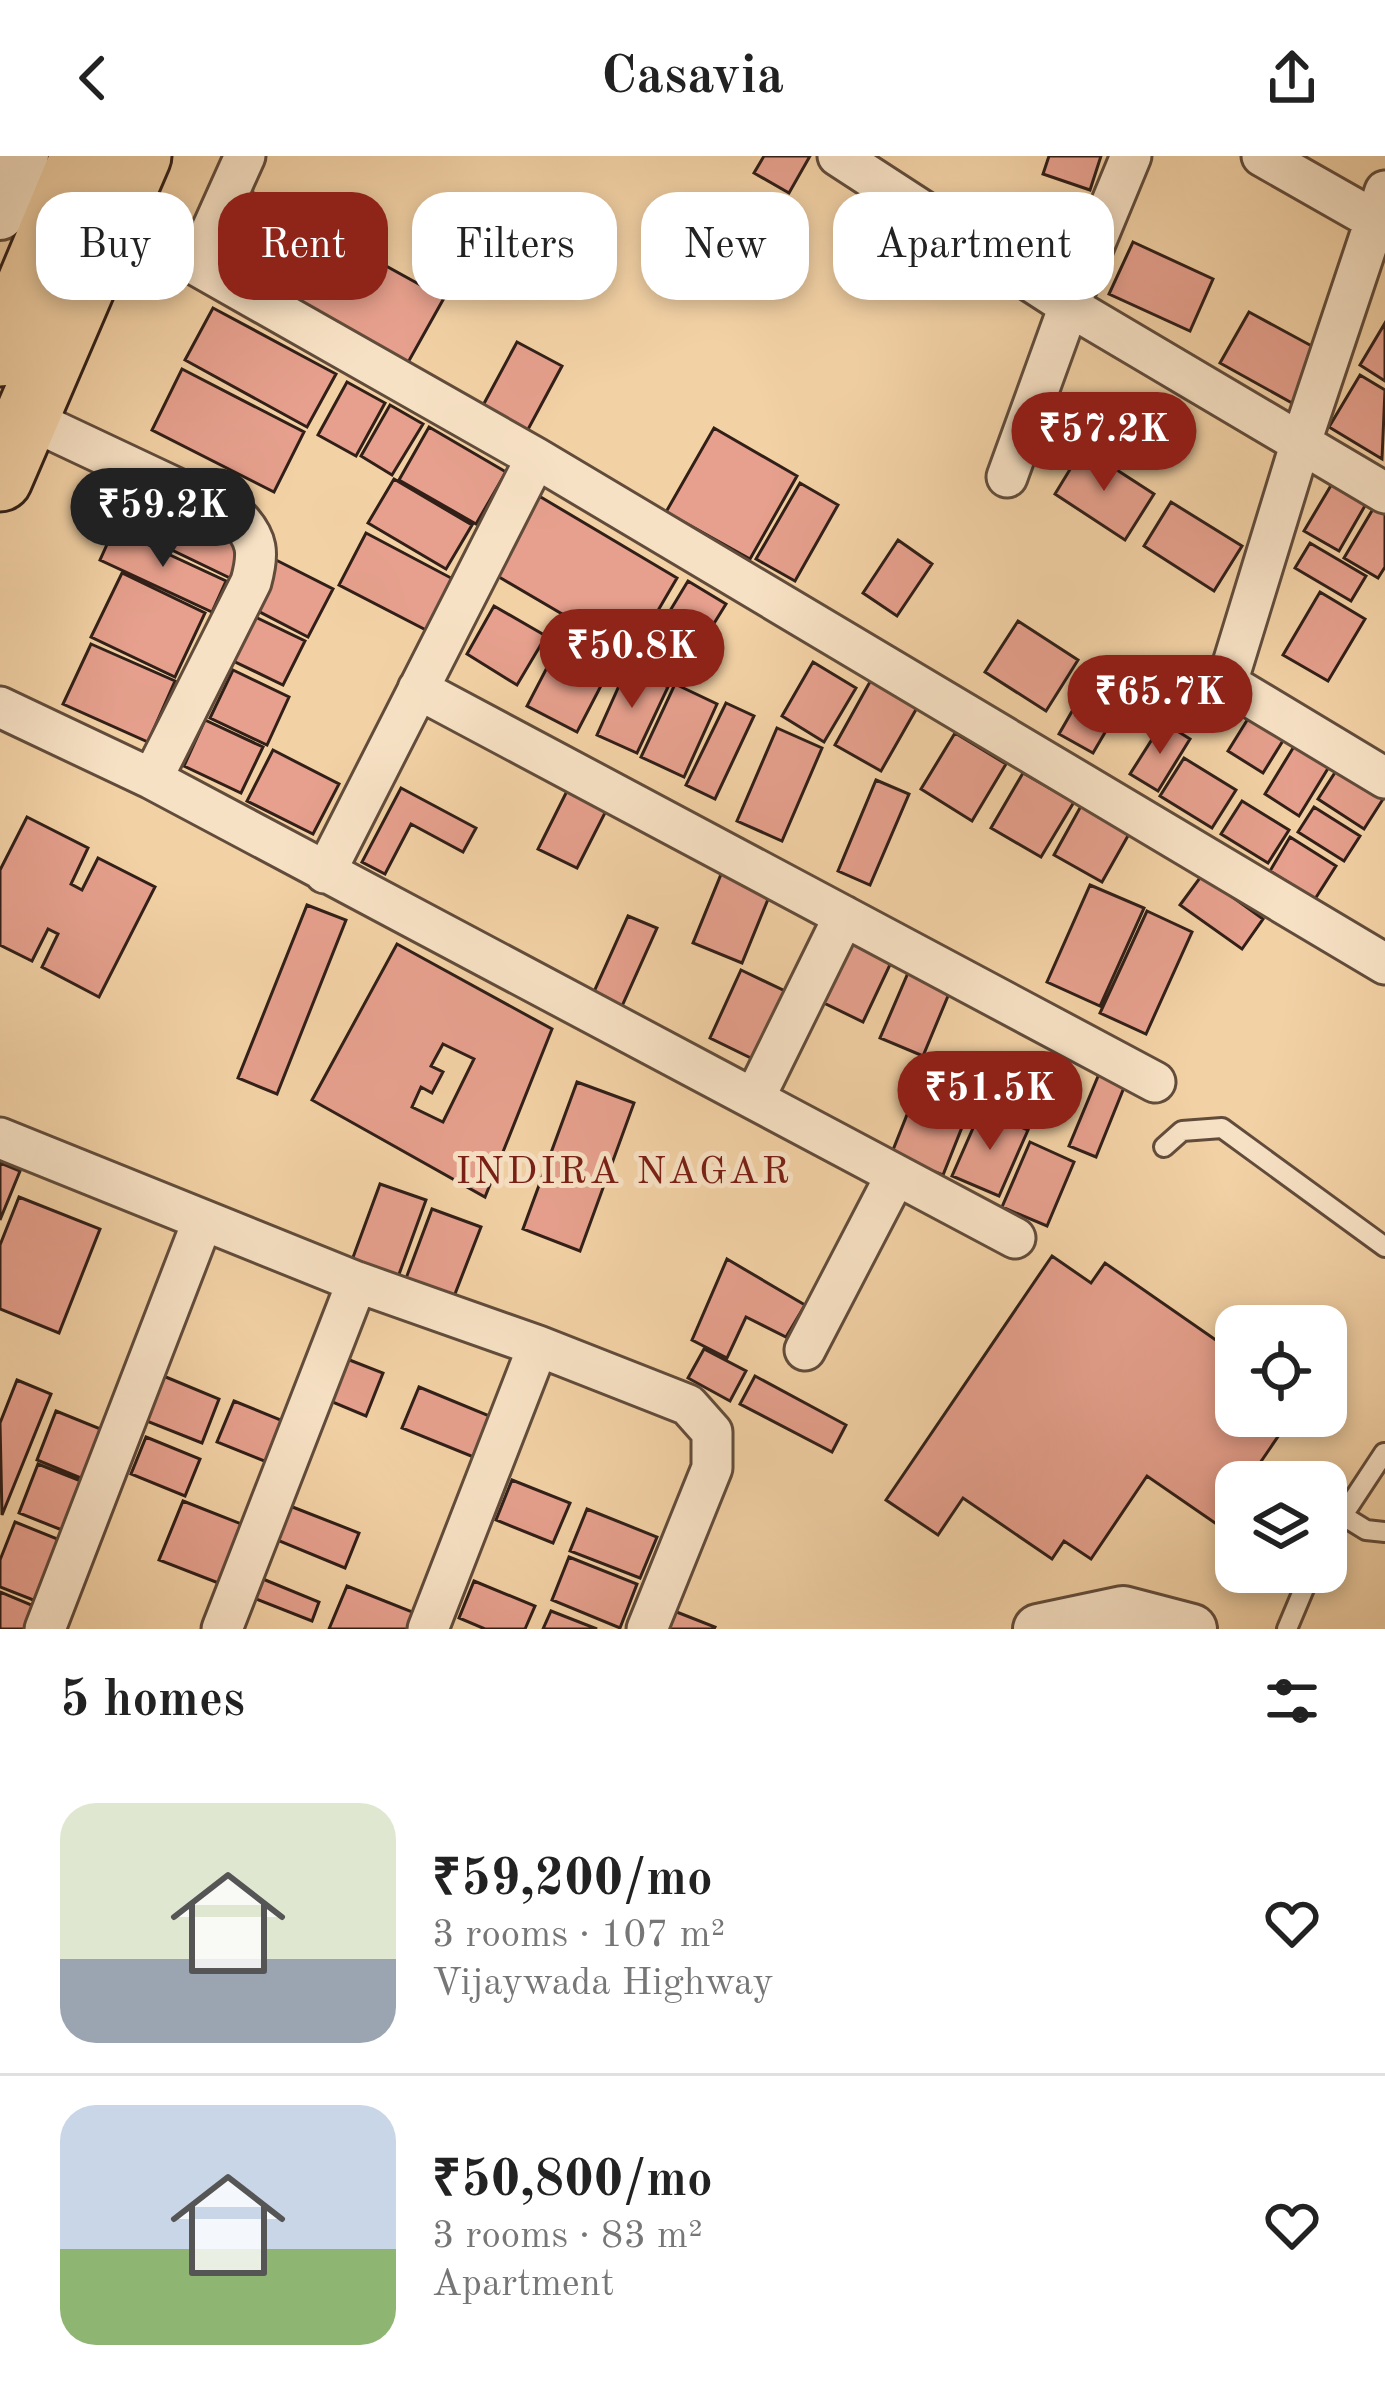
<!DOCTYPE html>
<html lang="en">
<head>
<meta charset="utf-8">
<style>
	body { margin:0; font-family:"Old Standard TT",serif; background:#f2f2f2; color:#222; height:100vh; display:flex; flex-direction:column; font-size:45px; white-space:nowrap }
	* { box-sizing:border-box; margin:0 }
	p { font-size:39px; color:#767676 }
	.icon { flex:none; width:66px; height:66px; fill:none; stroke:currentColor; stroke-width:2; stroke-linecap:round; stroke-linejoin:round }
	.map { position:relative; height:1473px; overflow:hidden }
	.drawer { display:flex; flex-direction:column; background:#fff; flex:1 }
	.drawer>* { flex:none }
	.top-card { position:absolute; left:36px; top:36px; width:1314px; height:108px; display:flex; gap:24px }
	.tools { position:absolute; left:1215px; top:1149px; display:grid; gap:24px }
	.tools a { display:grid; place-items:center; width:132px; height:132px; border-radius:24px; background:#fff; box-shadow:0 6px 18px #0003; font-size:60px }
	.price { position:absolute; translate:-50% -102px; padding:0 27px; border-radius:42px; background:#8f2418; color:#fff; font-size:39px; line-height:78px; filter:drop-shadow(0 3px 6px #0008) }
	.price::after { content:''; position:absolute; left:50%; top:72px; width:36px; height:27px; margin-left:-18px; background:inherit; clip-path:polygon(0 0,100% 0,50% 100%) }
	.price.selected { background:#222; color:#fff }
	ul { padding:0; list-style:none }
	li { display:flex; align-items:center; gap:36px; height:300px; padding:0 60px }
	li+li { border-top:3px solid #e0e0e0 }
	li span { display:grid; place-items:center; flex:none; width:336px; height:240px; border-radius:36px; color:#555 }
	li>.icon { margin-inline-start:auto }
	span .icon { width:144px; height:144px; fill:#fffc; stroke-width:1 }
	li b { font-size:51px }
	h2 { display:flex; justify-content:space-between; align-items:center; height:144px; padding:0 60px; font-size:51px }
	.pill { padding:0 42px; border-radius:36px; background:#fff; box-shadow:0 6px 18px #0003; font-size:42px; line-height:108px }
	.pill.selected { background:#8f2418; color:#fff }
	header { display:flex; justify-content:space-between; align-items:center; height:156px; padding:0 60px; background:#fff; font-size:54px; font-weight:600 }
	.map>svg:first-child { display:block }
	.building { fill:#e6a08d; stroke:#311f18; stroke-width:3; fill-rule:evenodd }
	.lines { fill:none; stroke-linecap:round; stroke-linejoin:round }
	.service-casing { stroke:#614c3b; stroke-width:24 }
	.minor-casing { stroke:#614c3b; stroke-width:45 }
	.tertiary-casing { stroke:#614c3b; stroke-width:54 }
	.trunk-casing { stroke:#311f18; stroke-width:69 }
	.service { stroke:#f7e1c4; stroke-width:18 }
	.minor { stroke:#f7e1c4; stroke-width:39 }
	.tertiary { stroke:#f7e1c4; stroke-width:48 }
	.trunk { stroke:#f2d1a5; stroke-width:63 }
	.labels { text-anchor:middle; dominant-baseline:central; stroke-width:10; stroke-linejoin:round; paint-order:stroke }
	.neighbourhood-label { font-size:39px; letter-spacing:3px; fill:#7a1f14; stroke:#f7e1c4 }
</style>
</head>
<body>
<header><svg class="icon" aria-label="back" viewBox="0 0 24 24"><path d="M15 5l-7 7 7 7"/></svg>Casavia<svg class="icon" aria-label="share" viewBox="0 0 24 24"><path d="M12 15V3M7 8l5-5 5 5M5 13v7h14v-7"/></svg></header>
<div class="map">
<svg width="1385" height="1473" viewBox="0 0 1385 1473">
	<rect width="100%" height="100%" fill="#f2d1a5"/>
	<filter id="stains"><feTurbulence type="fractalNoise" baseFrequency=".00167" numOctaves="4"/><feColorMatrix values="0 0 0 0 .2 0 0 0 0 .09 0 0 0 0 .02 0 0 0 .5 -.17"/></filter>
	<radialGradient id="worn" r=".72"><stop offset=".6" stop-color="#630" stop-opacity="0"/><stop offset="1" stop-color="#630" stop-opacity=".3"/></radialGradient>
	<!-- building -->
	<path class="building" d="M764,0H810L789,37L754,17Z
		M1049,0H1101L1090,34L1043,18Z
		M254,37L444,142L406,210L216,105Z
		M1133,86L1213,123L1190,175L1109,138Z
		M213,152L336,218L307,271L185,204Z
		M1249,156L1321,195L1292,247L1220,207Z
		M1385,167V225L1360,209Z
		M517,186L562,210L525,279L480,255Z
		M182,213L304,276L274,336L152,274Z
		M1360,219L1385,234L1382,303L1329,271Z
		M347,226L385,247L356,300L318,279Z
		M390,249L423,268L392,319L361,300Z
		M429,271L506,316L476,368L399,324Z
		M714,272L797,320L750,403L666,356Z
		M1083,292L1154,338L1125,384L1055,338Z
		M1336,321L1370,341L1339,395L1304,375Z
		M394,323L472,369L446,413L368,367Z
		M800,327L838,349L795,425L756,403Z
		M132,338L244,392L230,422L118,368Z
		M539,340L677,422L632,499L494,418Z
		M1171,346L1242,390L1214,435L1144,390Z
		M1376,348L1385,353V411L1378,422L1344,402Z
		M114,373L226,425L212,456L100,404Z
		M366,377L453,423L426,474L339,429Z
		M898,384L932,408L897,460L863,437Z
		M1310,387L1366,420L1351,445L1295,412Z
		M276,404L333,433L308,481L252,452Z
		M122,417L205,457L175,521L91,481Z
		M688,425L726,448L679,524L642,501Z
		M1320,436L1365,463L1328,525L1283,499Z
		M494,450L546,480L517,529L467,498Z
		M249,458L305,485L283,529L227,502Z
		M1018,465L1078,504L1046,555L985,516Z
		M567,473L617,499L577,576L527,550Z
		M91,488L175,525L148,586L63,548Z
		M813,506L856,532L824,586L782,560Z
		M627,512L668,531L637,597L597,579Z
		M233,514L289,541L267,589L210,562Z
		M871,524L918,550L881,615L835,589Z
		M1090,524L1124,544L1093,597L1059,578Z
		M675,528L717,548L684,621L641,601Z
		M726,547L754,560L715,643L686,629Z
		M1254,553L1289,575L1263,617L1228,595Z
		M205,564L263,591L241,637L184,610Z
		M1163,566L1190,583L1158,635L1130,618Z
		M777,572L822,592L782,685L737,665Z
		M955,577L1006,608L972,665L921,633Z
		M1301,579L1335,601L1299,660L1265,638Z
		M273,594L339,628L313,678L247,645Z
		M1184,602L1236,634L1212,672L1160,640Z
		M1343,604L1385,640L1364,673L1318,643Z
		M1023,617L1074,646L1041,701L991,672Z
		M876,624L909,638L870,729L838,715Z
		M570,629L609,649L577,712L538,693Z
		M401,632L476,672L463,696L411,668L385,718L362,706Z
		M1242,645L1289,674L1268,707L1221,678Z
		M1081,650L1129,678L1102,726L1054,699Z
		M1314,651L1360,680L1344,705L1298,676Z
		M27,661L88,692L71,728L82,734L98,702L155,731L99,841L42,811L58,778L48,773L32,805L0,789V714Z
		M1290,681L1336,710L1315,743L1270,715Z
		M724,711L773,731L742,807L693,787Z
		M1202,719L1263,763L1242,793L1180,749Z
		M1090,729L1144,752L1100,850L1047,826Z
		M307,749L346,764L277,938L238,922Z
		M1147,755L1192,776L1146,878L1100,857Z
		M628,760L657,772L622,850L593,838Z
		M857,778L896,796L863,866L824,847Z
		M397,788L552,873L485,1041L312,944ZM443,888L474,903L443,966L412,951L421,931L432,937L443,916L431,910Z
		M911,810L953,828L923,900L880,882Z
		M741,814L785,835L753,903L710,882Z
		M1099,918L1125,929L1096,1001L1069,990Z
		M922,921L974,941L943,1019L891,999Z
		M577,926L634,947L580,1095L523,1073Z
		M981,954L1028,974L999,1040L952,1020Z
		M1030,986L1074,1006L1047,1070L1002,1051Z
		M0,1007L20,1015L0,1064Z
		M380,1028L426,1044L398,1121L352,1104Z
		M19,1041L100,1073L59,1177L0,1153V1089Z
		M432,1053L481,1071L453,1143L405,1125Z
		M1052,1100L1091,1127L1105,1107L1236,1198V1260H1292L1247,1326H1236V1343L1218,1369L1147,1320L1091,1403L1064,1385L1052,1403L963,1342L938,1379L886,1344Z
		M727,1103L805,1149L786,1181L746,1161L727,1202L692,1184Z
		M704,1193L746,1215L730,1245L688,1222Z
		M347,1203L383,1217L366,1260L330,1245Z
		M161,1219L219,1243L202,1287L144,1264Z
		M755,1220L846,1269L832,1296L740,1248Z
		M17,1224L51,1238L2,1359L0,1267Z
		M419,1231L492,1261L476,1302L402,1272Z
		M234,1245L293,1269L277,1310L217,1286Z
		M56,1255L108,1276L88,1325L37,1304Z
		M146,1281L200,1303L185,1340L131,1318Z
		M38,1308L86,1327L67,1376L19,1357Z
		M512,1324L570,1347L553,1387L496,1364Z
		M183,1345L244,1369L221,1428L159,1404Z
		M290,1350L359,1377L345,1412L277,1384Z
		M587,1353L657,1381L640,1422L570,1395Z
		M15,1366L65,1386L41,1447L0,1431V1404Z
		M569,1401L637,1428L620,1472L552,1444Z
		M258,1421L319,1446L312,1465L251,1441Z
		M474,1425L535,1450L525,1473H485L459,1462Z
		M347,1430L415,1457L409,1473H329Z
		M0,1436L41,1453L33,1473H0Z
		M669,1453L715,1471L714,1473H661Z
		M551,1455L597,1473H543Z"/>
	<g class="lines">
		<!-- service casing -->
		<g class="service-casing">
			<path id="service" d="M1164,991L1182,975L1222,972L1385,1091
				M1340,1358L1366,1374L1385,1376
				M1326,1385L1384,1297
				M1287,1473L1311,1416"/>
		</g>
		<!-- minor casing -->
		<g class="minor-casing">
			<path id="minor" d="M838,0L1069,150L1385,337
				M1262,0L1385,70
				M1385,35L1301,286L1227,527L1385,622
				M112,69L196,109L536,302L1385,808
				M196,109L245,0
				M29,263L237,361C258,383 259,397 251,426L152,623
				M1007,321L1069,150L1131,0
				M418,533L1155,926
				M0,551L152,623L1015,1082
				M325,717L536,302
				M755,941L844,760
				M0,982L357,1126L538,1190L428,1473
				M538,1190L688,1249L712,1276V1312L647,1473
				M805,1194L896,1019
				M45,1473L203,1064
				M222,1473L357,1126"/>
		</g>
		<!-- tertiary casing -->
		<g class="tertiary-casing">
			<path id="tertiary" d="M0,59L24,0
				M1038,1473L1123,1455L1192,1473"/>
		</g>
		<!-- trunk casing -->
		<g class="trunk-casing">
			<path id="trunk" d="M0,198L83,0
				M0,323L139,0"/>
		</g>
		<!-- service -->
		<use href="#service" class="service"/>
		<!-- minor -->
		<use href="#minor" class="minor"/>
		<!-- tertiary -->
		<use href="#tertiary" class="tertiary"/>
		<!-- trunk -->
		<use href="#trunk" class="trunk"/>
	</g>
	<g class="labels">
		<!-- neighbourhood labels -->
		<g class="neighbourhood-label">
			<text x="624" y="1016">INDIRA NAGAR</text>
		</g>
	</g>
	<rect width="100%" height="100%" filter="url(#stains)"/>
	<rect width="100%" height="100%" fill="url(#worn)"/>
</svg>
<div class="tools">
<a><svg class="icon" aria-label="locate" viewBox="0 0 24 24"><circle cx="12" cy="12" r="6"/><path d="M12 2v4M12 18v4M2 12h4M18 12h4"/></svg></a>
<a><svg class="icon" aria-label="layers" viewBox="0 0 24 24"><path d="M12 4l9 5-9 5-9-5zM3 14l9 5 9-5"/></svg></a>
</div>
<b class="price" style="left:1104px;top:338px">₹57.2K</b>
<b class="price selected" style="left:163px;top:414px">₹59.2K</b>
<b class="price" style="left:632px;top:555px">₹50.8K</b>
<b class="price" style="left:1160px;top:601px">₹65.7K</b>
<b class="price" style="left:990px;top:997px">₹51.5K</b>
<div class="top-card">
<a class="pill">Buy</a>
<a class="pill selected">Rent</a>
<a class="pill">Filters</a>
<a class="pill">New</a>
<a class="pill">Apartment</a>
</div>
</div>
<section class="drawer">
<h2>5 homes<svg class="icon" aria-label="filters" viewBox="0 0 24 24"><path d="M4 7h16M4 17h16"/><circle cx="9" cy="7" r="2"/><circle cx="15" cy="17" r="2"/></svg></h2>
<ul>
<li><span style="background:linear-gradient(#dfe7d0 65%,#9aa5b1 0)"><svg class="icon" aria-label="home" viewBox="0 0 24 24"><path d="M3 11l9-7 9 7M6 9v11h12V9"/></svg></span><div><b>₹59,200/mo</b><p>3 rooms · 107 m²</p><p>Vijaywada Highway</p></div><svg class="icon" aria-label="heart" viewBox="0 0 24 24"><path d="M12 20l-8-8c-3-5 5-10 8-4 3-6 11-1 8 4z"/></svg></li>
<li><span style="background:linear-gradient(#c9d6e8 60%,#8fb573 0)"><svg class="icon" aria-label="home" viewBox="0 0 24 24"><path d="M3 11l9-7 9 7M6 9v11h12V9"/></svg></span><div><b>₹50,800/mo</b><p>3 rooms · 83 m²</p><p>Apartment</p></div><svg class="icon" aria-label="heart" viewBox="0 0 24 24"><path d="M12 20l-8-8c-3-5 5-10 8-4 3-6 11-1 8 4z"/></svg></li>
</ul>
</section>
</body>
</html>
